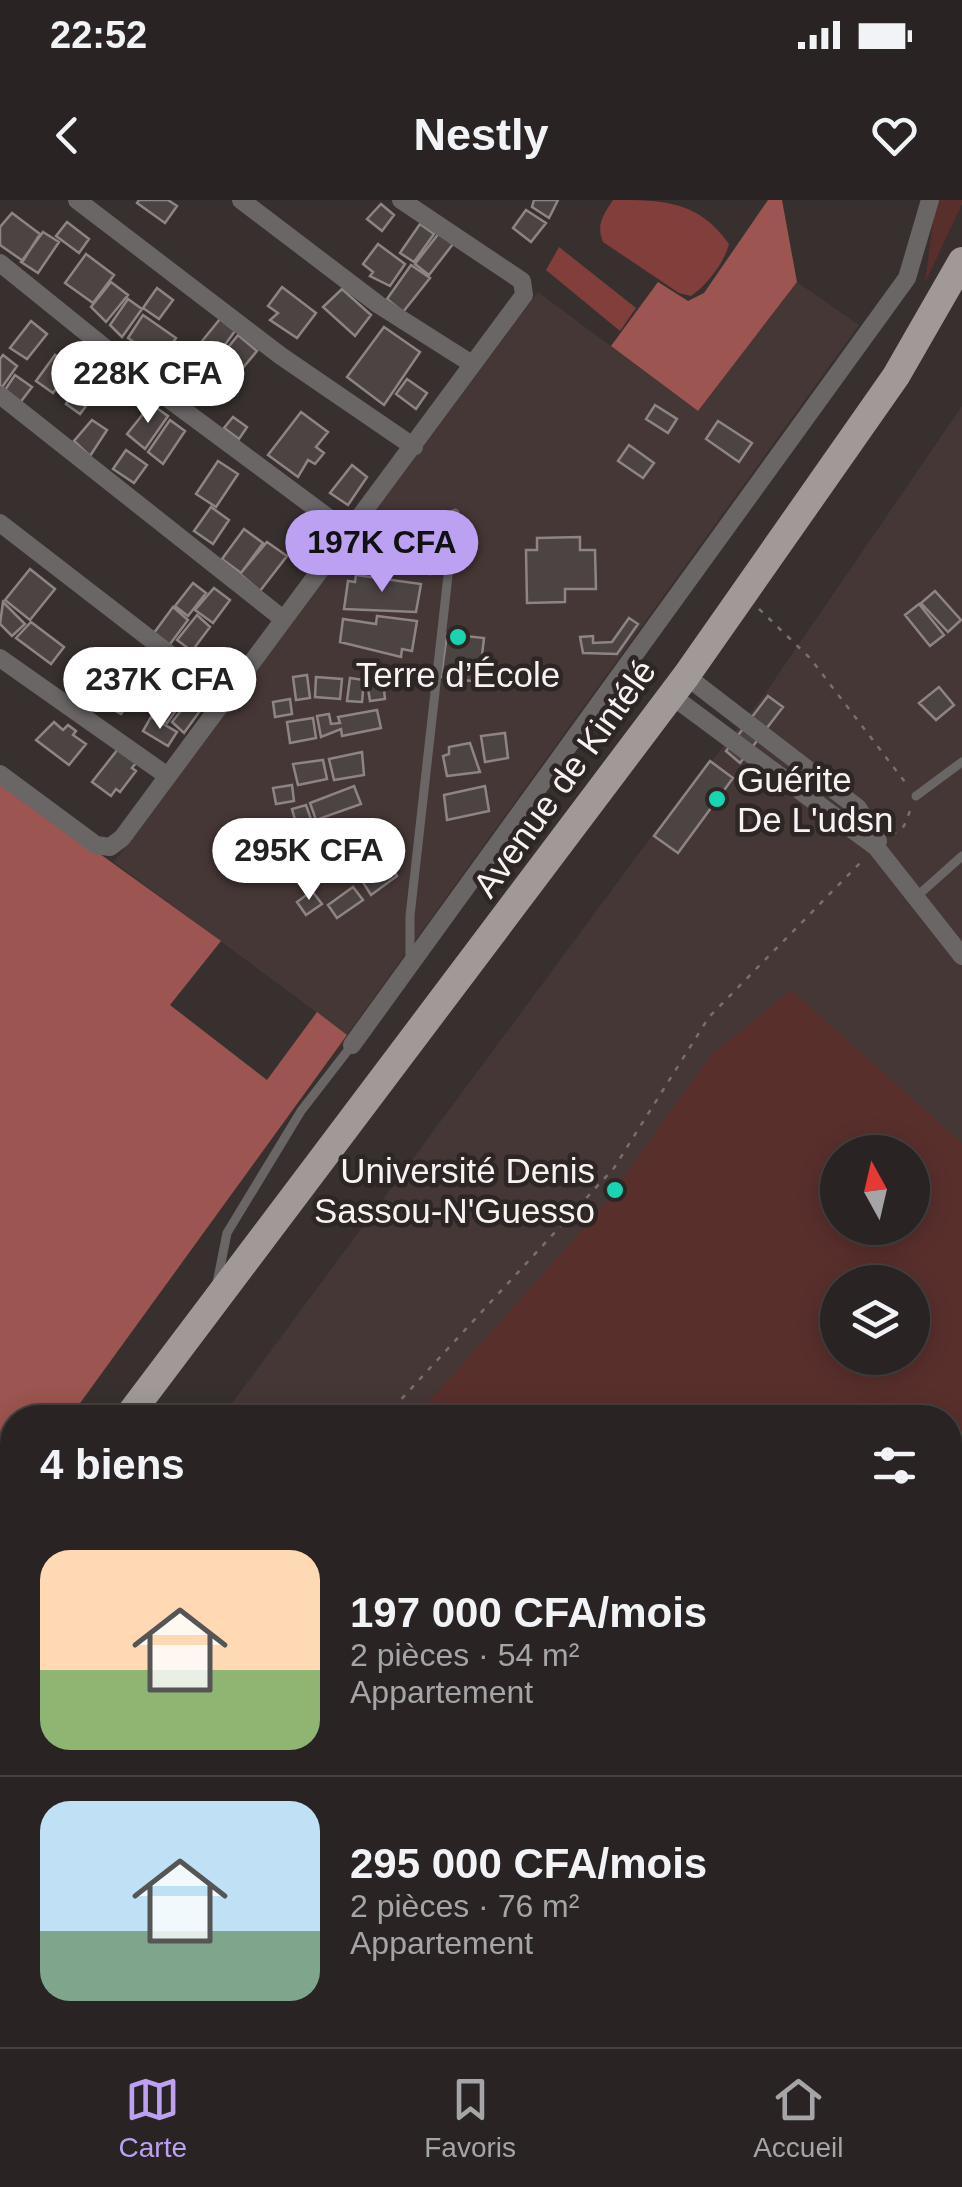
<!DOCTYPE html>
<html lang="fr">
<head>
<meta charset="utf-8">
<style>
	body { margin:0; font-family:Helvetica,sans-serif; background:#353030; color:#f1f3f6; height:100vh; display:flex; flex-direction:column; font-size:38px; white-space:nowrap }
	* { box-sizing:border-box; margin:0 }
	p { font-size:32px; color:#a5a4a6 }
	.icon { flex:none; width:55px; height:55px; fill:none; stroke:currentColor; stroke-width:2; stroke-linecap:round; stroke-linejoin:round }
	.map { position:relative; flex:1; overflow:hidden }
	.details { position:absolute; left:0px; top:1205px; width:962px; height:642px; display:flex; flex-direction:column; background:#292423; border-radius:40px 40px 0 0; box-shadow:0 5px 25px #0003,0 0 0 2px #454141 }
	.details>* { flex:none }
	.needle { width:65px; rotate:352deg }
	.buttons { position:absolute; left:820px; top:935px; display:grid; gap:20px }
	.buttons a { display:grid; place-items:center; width:110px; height:110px; border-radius:50%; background:#292423; box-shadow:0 5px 25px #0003,0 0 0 2px #454141; font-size:50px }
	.price { position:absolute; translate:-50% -85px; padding:0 22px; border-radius:35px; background:#fff; color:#222; font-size:32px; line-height:65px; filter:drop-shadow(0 2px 5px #0008) }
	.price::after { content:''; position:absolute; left:50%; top:60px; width:30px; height:22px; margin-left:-15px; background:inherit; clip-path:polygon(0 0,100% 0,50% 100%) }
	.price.active { background:#bca0f2; color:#111 }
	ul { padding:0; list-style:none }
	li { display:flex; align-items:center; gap:30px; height:250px; padding:0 40px }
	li+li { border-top:2px solid #454141 }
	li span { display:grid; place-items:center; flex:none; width:280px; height:200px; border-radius:30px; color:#555 }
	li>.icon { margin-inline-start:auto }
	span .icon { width:120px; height:120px; fill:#fffc; stroke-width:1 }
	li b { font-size:42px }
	h2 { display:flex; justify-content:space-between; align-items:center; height:120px; padding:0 40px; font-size:42px }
	.status { display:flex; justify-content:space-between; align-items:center; height:70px; padding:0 50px; background:#292423; direction:ltr }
	.status svg { height:28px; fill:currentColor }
	header { display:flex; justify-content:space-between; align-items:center; height:130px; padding:0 40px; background:#292423; font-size:45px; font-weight:700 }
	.menu { display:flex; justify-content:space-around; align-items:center; height:140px; border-top:2px solid #454141; background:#292423; font-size:28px; color:#a5a4a6 }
	.menu a { display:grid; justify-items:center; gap:5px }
	.menu .active { color:#bca0f2 }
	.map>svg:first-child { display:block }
	.built { fill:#453735; fill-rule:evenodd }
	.green { fill:#592f2c; fill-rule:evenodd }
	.forest { fill:#9c5550 }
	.water { fill:#823e3a }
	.building { fill:#4c4443; stroke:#8d8483; stroke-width:2.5 }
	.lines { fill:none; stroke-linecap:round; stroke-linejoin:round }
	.path { stroke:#76706f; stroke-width:2.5; stroke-dasharray:5 8; stroke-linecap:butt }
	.service { stroke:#6a6666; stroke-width:9 }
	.minor { stroke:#6a6666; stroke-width:18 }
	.primary { stroke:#a19998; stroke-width:28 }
	.poi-dot { fill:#18d5b2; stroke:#2d2625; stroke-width:4 }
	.labels { text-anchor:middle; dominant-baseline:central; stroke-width:9; stroke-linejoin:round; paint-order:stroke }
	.poi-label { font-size:35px; fill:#f8f3f2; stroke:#2d2625 }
	.street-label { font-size:35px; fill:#f8f3f2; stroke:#2d2625 }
</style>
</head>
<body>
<div class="status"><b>22:52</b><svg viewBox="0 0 49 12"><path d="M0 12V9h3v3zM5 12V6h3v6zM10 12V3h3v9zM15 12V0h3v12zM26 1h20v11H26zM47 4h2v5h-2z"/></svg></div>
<header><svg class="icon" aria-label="back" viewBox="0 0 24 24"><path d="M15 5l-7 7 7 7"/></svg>Nestly<svg class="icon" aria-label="heart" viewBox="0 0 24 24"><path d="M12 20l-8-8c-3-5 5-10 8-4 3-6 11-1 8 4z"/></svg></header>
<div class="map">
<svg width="962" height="1847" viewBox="0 0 962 1847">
	<rect width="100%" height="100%" fill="#37302f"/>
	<!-- built -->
	<path class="built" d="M797,82L859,125L347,835L114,662L538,92L698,211Z
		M962,206V1847H247L242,1835H950V1218H221L654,633L762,498ZM838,952H912V1028H838ZM838,1082H912V1158H838Z"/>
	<!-- green -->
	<path class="green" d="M936,0H962V4L925,83Z
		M791,790L962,943V1797L950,1808V1218L415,1217L600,1010L711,855ZM838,952H912V1028H838ZM838,1082H912V1158H838Z
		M545,1835H920L907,1847H530Z"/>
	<!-- forest -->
	<path class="forest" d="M768,0H782L797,82L698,211L611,146L658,82L688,101L704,93Z
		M0,582L221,741L170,805L267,880L317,812L347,835L70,1217L12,1218V1297L0,1314Z"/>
	<!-- water -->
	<path class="water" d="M613,0C662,0 698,0 729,44C724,63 707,85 691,96L679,93L603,42C596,25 603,15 613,0Z
		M559,47L636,108L620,131L546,70Z"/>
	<!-- building -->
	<path class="building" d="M139,0H168L177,6L165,23L137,3Z
		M534,0H558L549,18L532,7Z
		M381,4L394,15L382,31L367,19Z
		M526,10L546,23L531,42L513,28Z
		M12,13L40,34L23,61L0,45V27Z
		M67,22L89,39L79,53L56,36Z
		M420,24L434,34L414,62L400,53Z
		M43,32L59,42L38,73L21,62Z
		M439,33L453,44L429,75L415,64Z
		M378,44L405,64L390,86L370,76L373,72L363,64Z
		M86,54L114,75L93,103L65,83Z
		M411,65L430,78L403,112L387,99Z
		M111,82L128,95L106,122L91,107Z
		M282,87L316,113L297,138L270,120L278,113L268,106Z
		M157,88L173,100L159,119L143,108Z
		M342,89L371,115L355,136L323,107Z
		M128,99L142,109L122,137L110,125Z
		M143,115L176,138L161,160L128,138Z
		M220,119L235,131L214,160L198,146Z
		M31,121L47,134L27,159L10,148Z
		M384,127L420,152L384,205L347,177Z
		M238,135L257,151L241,170L222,155Z
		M3,155L17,166L0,190V159Z
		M55,155L70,170L53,193L36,181Z
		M75,169L84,176L67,197L58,190Z
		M15,175L32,187L19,204L3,193Z
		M407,179L427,193L416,209L396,194Z
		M81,184L95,194L80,214L66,204Z
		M151,204L168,216L145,249L127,234Z
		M655,205L677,219L668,233L646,219Z
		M301,212L328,232L316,247L324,253L315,264L308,260L298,277L268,255Z
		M233,217L247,227L239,239L224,228Z
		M92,220L107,230L90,256L74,241Z
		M170,220L185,231L163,264L148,252Z
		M718,221L752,243L739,262L706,239Z
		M629,245L654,263L643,278L618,261Z
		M126,250L147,265L134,283L113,269Z
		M218,261L238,274L216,307L196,294Z
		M352,265L367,277L348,305L330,293Z
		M211,307L229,320L213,344L194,331Z
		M307,319L324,330L310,350L293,336Z
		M244,329L263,343L241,373L222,359Z
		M363,332L434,339L430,374L394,370V363L360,360Z
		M580,337V350H595L596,389H565V402L527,403L526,350H537V338Z
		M267,342L287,356L260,391L240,374Z
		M30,369L55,389L30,420L5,400Z
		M356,375L421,384L416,412L344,409L348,381L355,382Z
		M193,383L206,393L188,416L175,406Z
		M214,388L230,400L213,423L195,410Z
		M935,391L961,420L948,432L921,403Z
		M3,402L25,424L12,436L0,424Z
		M919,404L944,435L930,446L905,415Z
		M173,407L188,420L167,448L151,437Z
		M197,415L210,427L192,451L177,440Z
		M377,416L417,421L412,451L402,449L401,457L340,442L343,419L376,424Z
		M629,418L638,424L617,454L583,453L580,437L593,436V443L612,442Z
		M629,418L638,424L617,454L583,453L580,437L593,436V443L612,442Z
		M31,422L64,447L51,464L16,438Z
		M447,434L484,438L479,482L441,477Z
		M156,466L173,478L151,510L133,500Z
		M100,470L118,481L100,501L87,489Z
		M307,475L310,498L296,500L293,477Z
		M316,477L342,479L340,499L315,497Z
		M350,478L364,480L362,502L347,501Z
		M383,480L385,499L370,501L367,482Z
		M176,481L189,492L167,523L152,513Z
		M122,483L135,495L121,514L104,505Z
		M939,487L954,505L936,520L919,503Z
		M768,496L783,507L740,563L726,551Z
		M190,499L202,508L184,533L172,522Z
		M290,499L292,514L275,517L273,502Z
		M377,510L381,528L342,536L341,529L321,537L317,516L329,514L331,524L340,523L338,517Z
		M151,517L177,532L168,546L143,531Z
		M313,518L316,538L290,543L287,522Z
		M54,522L63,530L68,525L76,531L73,535L86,544L69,565L36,540Z
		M505,533L508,558L485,562L481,536Z
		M470,543L480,572L447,576L443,556L449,554V547Z
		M118,549L136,563L132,568L136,571L120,592L116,589L111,596L92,582Z
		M362,552L364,575L334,580L329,559Z
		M323,560L327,579L298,585L293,564Z
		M710,561L733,578L678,653L654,636Z
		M292,585L294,601L276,604L273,588Z
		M354,586L361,604L316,620L310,603Z
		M485,586L489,611L447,620L444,595Z
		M306,605L312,622L297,627L292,609Z
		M371,627L381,643L341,668L331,652Z
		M325,655L335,671L309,686L300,671Z
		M386,659L397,676L371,695L359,676Z
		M353,687L363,700L337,718L328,705Z
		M312,691L322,704L306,715L297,702Z
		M12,1420V1450L2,1459L0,1431Z
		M160,1835H168L175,1847H141Z
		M205,1835H212L214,1842L203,1847H183L178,1836Z
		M386,1835H420L431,1847H376Z"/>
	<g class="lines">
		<!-- path -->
		<path class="path" d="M759,409L810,458L908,586
			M892,635L904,626L912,606
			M384,1218L614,968L709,817L863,660"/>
		<!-- service -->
		<path class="service" d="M916,596L962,562
			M916,697L962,656
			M410,758V716L455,313
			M217,1083L227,1033L301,911L352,845
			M950,1817L962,1807
			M916,1847L929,1835"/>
		<!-- minor -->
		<path class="minor" d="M77,0L281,156L414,247
			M241,0L379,105L472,164
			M0,63L166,197L349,333
			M0,195L283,419
			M0,323L224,496
			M0,458L166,575
			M686,476L858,608L878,641L876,647
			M672,496L876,647L962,756
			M0,574L96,645L110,647L122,638L524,95L522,81L401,0
			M352,845L907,78L930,0
			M0,1510L12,1508
			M0,1723L12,1753
			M49,1835L55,1847
			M243,1835L248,1847"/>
		<!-- primary -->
		<path class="primary" d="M127,1218L686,476L896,176L962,61
			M0,1377L12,1363"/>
	</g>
	<!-- markers -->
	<g class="poi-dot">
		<circle cx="458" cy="437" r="10"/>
		<circle cx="717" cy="599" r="10"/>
		<circle cx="615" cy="990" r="10"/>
	</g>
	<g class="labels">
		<!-- poi labels -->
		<g class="poi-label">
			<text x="458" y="474">Terre d’École</text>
			<text x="737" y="579" text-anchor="start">Guérite<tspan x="737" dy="40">De L'udsn</tspan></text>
			<text x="595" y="970" text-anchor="end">Université Denis<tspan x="595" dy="40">Sassou-N'Guesso</tspan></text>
		</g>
		<!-- street labels -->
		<g class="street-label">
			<text transform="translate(564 578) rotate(-54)">Avenue de Kintélé</text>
		</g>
	</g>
</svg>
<div class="buttons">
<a><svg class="needle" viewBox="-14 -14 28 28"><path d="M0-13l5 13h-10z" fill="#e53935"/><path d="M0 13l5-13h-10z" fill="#a5a4a6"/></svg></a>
<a><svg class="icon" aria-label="layers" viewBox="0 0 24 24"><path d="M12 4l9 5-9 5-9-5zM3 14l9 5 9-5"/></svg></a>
</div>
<b class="price" style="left:148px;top:226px">228K CFA</b>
<b class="price active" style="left:382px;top:395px">197K CFA</b>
<b class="price" style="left:160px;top:532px">237K CFA</b>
<b class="price" style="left:309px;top:703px">295K CFA</b>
<section class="details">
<h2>4 biens<svg class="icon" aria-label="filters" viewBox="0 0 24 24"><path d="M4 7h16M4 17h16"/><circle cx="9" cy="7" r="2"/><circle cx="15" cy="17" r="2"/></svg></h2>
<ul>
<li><span style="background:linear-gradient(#ffd9b3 60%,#8fb573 0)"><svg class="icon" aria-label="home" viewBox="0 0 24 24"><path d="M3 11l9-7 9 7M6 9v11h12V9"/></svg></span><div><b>197 000 CFA/mois</b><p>2 pièces · 54 m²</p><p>Appartement</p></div></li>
<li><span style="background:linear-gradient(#bfe0f5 65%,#7fa58c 0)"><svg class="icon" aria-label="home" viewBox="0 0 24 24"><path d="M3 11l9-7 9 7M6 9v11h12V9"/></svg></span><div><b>295 000 CFA/mois</b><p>2 pièces · 76 m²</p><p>Appartement</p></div></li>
</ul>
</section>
</div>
<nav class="menu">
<a class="active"><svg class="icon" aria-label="map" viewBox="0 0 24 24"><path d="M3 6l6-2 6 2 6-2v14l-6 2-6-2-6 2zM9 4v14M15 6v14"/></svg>Carte</a>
<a><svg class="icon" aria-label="saved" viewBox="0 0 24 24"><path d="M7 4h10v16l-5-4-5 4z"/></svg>Favoris</a>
<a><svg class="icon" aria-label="home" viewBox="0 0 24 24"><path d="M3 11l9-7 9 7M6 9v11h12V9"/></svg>Accueil</a>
</nav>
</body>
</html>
